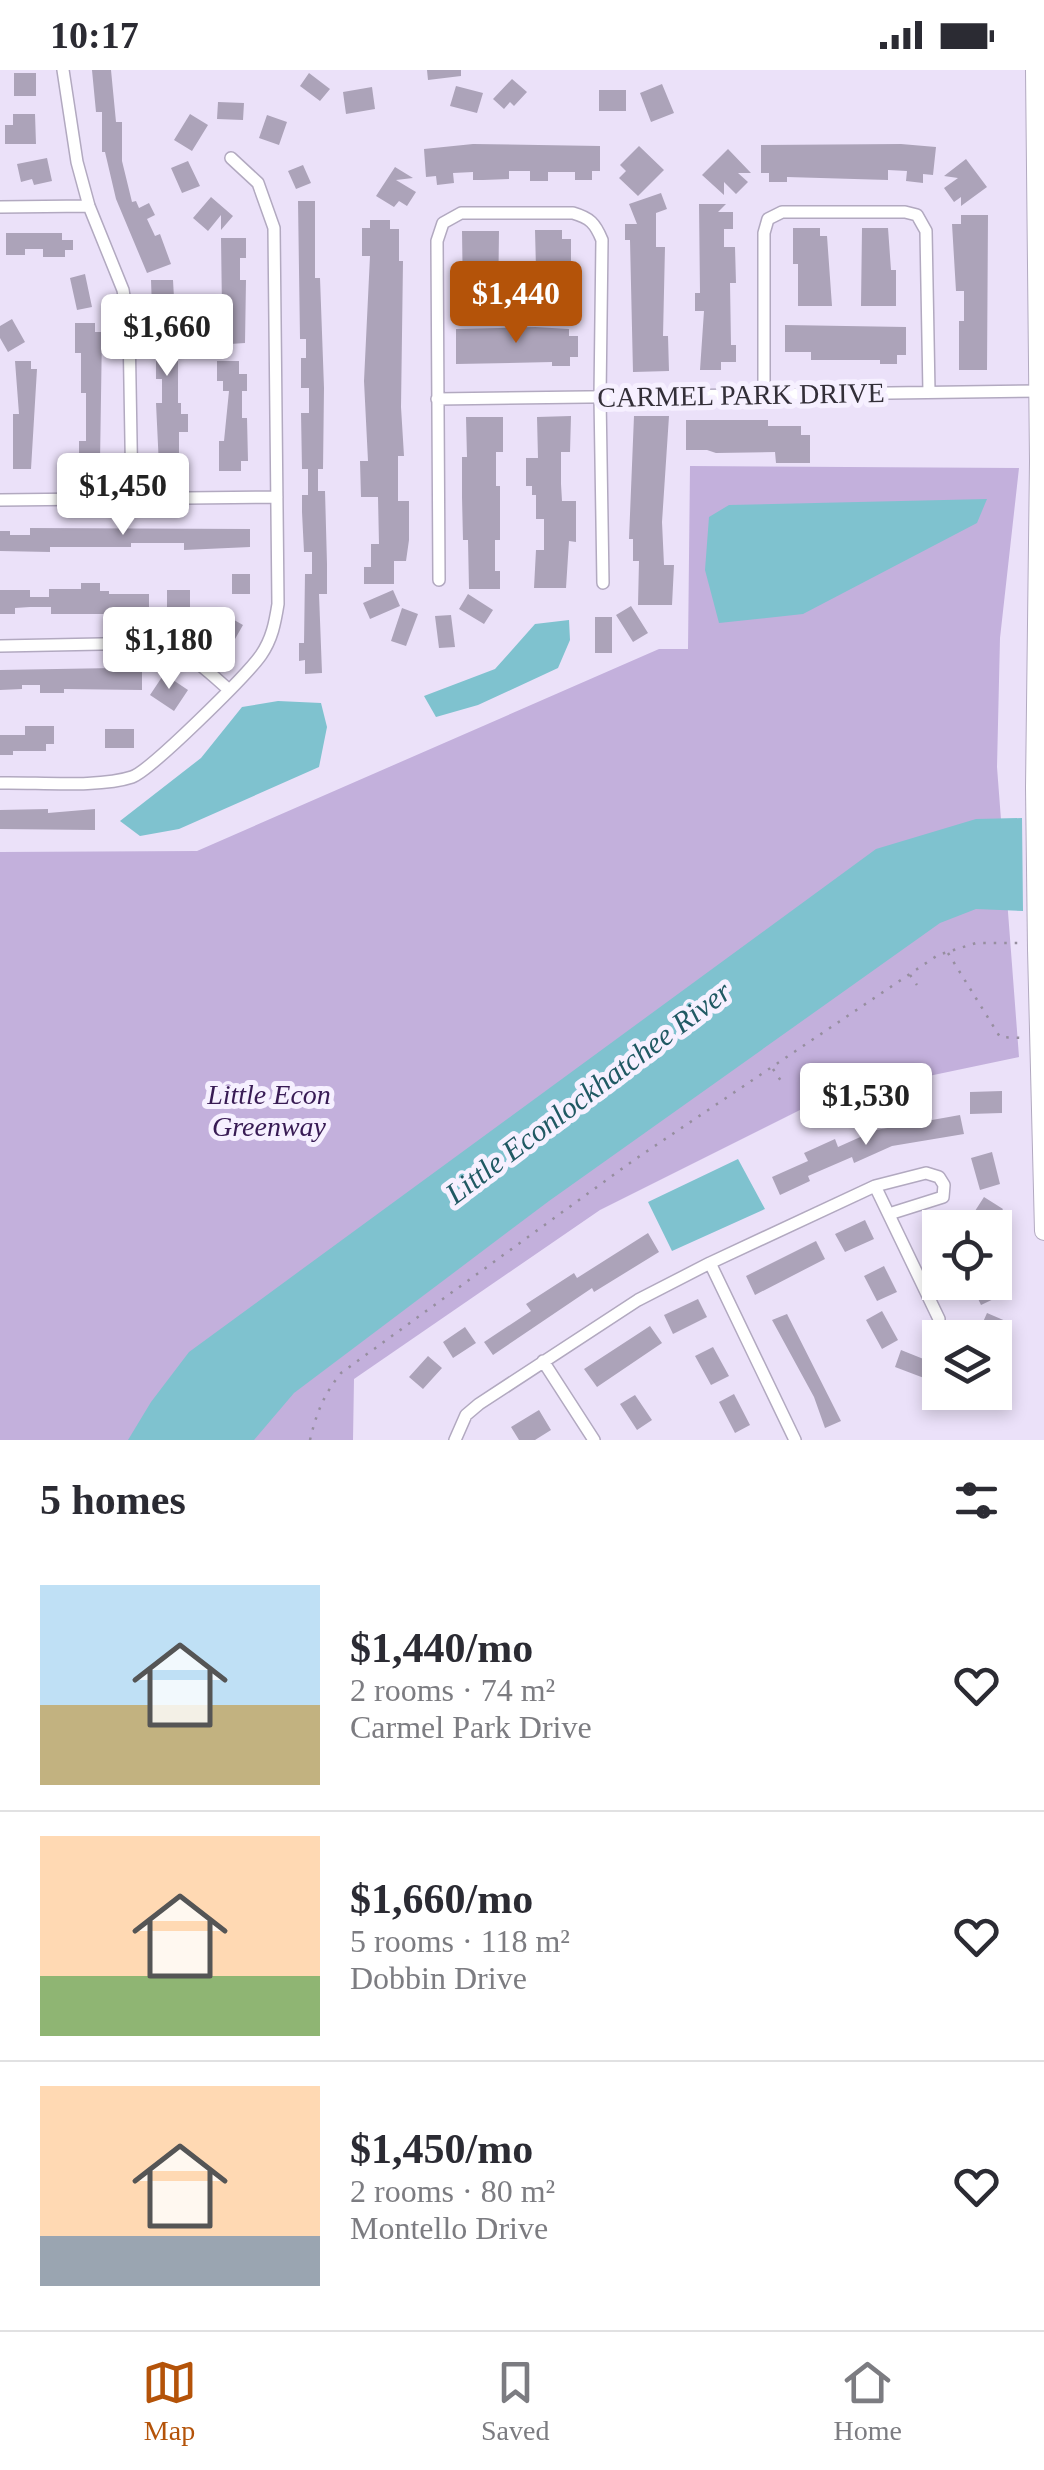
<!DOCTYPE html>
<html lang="en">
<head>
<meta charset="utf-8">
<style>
	body { margin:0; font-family:Georgia,serif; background:#f7f7f7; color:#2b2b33; height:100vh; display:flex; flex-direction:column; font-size:38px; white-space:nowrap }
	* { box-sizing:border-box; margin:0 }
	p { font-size:32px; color:#7c7c81 }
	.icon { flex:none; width:55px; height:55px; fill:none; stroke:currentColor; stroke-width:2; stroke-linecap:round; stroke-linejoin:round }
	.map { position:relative; height:1370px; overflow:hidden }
	.panel { display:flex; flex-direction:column; background:#fff; flex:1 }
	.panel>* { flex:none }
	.controls { position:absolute; left:922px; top:1140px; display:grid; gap:20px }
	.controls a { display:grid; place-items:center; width:90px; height:90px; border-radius:0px; background:#fff; box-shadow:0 5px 15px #0003; font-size:50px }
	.price { position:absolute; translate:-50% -85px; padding:0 22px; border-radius:10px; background:#fff; color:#222; font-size:32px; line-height:65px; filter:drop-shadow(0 2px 5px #0008) }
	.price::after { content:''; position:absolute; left:50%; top:60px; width:30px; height:22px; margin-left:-15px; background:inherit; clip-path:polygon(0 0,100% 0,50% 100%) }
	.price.selected { background:#b45309; color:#fff }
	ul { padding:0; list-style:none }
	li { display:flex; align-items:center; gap:30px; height:250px; padding:0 40px }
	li+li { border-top:2px solid #e1e1e2 }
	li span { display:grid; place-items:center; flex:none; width:280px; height:200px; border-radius:0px; color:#555 }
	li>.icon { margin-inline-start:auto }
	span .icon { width:120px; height:120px; fill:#fffc; stroke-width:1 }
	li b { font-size:42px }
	h2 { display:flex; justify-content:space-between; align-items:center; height:120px; padding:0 40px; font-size:42px }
	.status { display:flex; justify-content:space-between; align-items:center; height:70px; padding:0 50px; background:#fff; direction:ltr }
	.status svg { height:28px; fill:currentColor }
	.tabs { display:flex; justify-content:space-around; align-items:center; height:140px; border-top:2px solid #e1e1e2; background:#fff; font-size:28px; color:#7c7c81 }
	.tabs a { display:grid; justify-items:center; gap:5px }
	.tabs .selected { color:#b45309 }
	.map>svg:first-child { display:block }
	.green { fill:#c3b0dc }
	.water { fill:#7fc2cf }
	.building { fill:#aca3b9 }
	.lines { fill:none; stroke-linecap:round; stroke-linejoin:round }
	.minor-casing { stroke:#b2a9c0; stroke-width:14 }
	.secondary-casing { stroke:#b2a9c0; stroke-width:20 }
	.path { stroke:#968e9f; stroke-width:2.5; stroke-dasharray:2.5 8; stroke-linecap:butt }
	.minor { stroke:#fff; stroke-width:11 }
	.secondary { stroke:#fff; stroke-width:18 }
	.secondary-bridge-casing { stroke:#b2a9c0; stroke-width:20; stroke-linecap:butt }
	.secondary-bridge { stroke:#fff; stroke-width:18 }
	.labels { text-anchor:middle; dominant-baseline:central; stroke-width:10; stroke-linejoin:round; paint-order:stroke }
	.street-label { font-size:28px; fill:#332f38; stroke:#f6f0ff }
	.park-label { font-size:28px; font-style:italic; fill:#381b54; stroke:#f6f0ff }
	.water-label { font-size:30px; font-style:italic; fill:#205963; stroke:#f6f0ff }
</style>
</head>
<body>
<div class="status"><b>10:17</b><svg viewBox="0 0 49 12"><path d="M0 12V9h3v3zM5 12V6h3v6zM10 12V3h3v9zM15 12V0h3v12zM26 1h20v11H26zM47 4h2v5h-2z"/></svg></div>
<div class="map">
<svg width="1044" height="1370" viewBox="0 0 1044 1370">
	<rect width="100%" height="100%" fill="#ebe1f9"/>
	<!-- green -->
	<path class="green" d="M690,396L1019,398L1000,568L997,697L1019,987L824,1028L600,1140L354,1309L353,1370H0V782L197,781L659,579H688Z"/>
	<!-- water -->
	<path class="water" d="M987,429L977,453L803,544L719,553L705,500L709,447L729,435Z
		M569,550L570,570L558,598L478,635L436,647L424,626L495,599L535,554Z
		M278,631L321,633L327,657L319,697L179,759L140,766L120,751L201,688L242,637Z
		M1022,748L1023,841L976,839L940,853L549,1131L294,1323L254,1370H128L151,1332L189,1282L876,779L976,749Z
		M738,1089L765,1139L672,1181L648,1132Z"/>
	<!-- building -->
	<path class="building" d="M92,0H111L116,52H122V91L132,132L136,131L139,138L149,133L155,145L147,149L155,166L160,164L171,194L147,203L116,129L105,82H102V42H96Z
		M427,0H461V6L428,10Z
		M14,3H36V26H14Z
		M309,3L330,19L320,31L300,16Z
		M512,9L527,22L514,36L510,32L504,39L493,29Z
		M662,14L674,43L651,52L640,23Z
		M456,16L483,23L477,43L450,36Z
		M372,17L375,39L346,44L343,22Z
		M599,20H626V41H599Z
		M218,32L244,33L243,50L217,49Z
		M13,44H35L36,74H5V55H13Z
		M190,44L208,55L192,81L174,70Z
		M267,45L287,52L279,75L259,68Z
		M473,74L600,76V101H592V110H575V102H548V111H530V101H509V109L483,110H473V102L453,103L454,113L437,115L436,106L426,107L424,79Z
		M901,74L936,77L933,105L923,104V113L906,111L907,101L888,100V110L787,107V112H769V103H761V75Z
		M639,76L664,100L638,126L619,108L626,101L620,95Z
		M728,79L751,103H738L748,112L736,124L724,112V125L702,105Z
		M47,88L52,111L34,115L32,109L21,112L17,94Z
		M966,89L987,117L961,136V127L954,132L944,118L958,108L944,106Z
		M188,91L200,116L182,123L171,98Z
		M303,95L311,113L296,119L288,101Z
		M395,97L413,108L396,110L416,122L407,136L399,131L394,137L376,126Z
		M661,123L667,139L656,143V177H665L663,266H668L669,301L633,302L630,170H625V154H637L629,134Z
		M211,127L233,146L221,160V145L208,161L193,148Z
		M298,131H315V208H320L324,318L323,399H318V421H325L327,494V524H319L322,603L305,604V590L299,591V573H304L305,504H312V482H304L302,442V425H308V399H302L301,343H309V318H301V288H306V269H300Z
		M699,134H726L718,142H733V159H724V177H735L736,213H730L731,275H736V292H721V300H700L704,241H695V223H700Z
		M961,145H988L987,300H959V251H964V221H956L952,154H961Z
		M370,150H390V159H399V191H403L401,337L404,386H398V431H409V470L406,491H394V514H364V497H371V474H379L378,427H361L360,391H368L364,311L370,186H362V158H370Z
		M793,158H820V166H827L832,236H798V194H793Z
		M862,158H888L891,200H896V236H861Z
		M535,160H562V169H571V239H537Z
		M462,161H499L498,239H471V230H463Z
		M6,163H62V170H73V180H65V187H43V179H25V185H6Z
		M221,168H246V188H240V210H246L245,273L230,274L229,239H222Z
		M85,204L92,237L77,240L70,208Z
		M151,210H173L174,228L169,229L171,291H178V333H181V344H188V362H179V396H159L156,333H162V309H156V239H152Z
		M12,249L25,272L8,282L0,268V256Z
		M75,253H95V262H102L100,392H79V371H86V323H81V283H75Z
		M785,255L906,257V285H897V294H880V290H811V282H785Z
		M535,257L569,259V266H578V287H570V296H552V292L456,294V259Z
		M15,291H31V299H37L31,399H13V344H19Z
		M217,291H239V304H247V321H242V348H247L248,391H241V401H219V371H224L229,321H223V311H217Z
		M571,346L570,382H561V414L562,431H576V472L569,471L566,518H534L536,480H544V449H536V425H532V416H526V388H538L537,347Z
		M634,346H669L662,452L664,495H674L672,535H638L639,491H633V469H629Z
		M466,347H503V382H496V416H500V470H495V501H500V519H469L468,470H463L462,427V387H467Z
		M686,350H768V356H801V365H810V393H776L775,382L716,383L707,380H686Z
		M30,458L250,459V477L184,480V473H131V477H50V482L0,481V461H10V465H30Z
		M232,504H250V524H232Z
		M81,513H100V521H109V524H149V544H51V537H30L15,538V544H0V520H30V527H49V519H81Z
		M167,520H190V539H167Z
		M393,520L400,536L370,549L363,533Z
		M468,524L493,540L484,554L459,539Z
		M631,536L648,563L633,572L616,545Z
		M402,538L418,544L406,576L391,571Z
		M451,545L455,577L439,578L435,546Z
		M217,546L224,550L227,546L243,555L227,583L211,574L215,568L207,564Z
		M595,547H612V583H595Z
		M114,598H142V620L64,619V623H40V615H22V619L0,620V600Z
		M164,604L188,620L174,641L150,625Z
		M25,656H54V674H46V681H13V685H0V665H25Z
		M105,659H134V678H105Z
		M48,739V743L95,739V760L0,759V740Z
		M1002,1021V1043L970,1044V1022Z
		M960,1045L964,1064L892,1076L854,1093L852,1087L808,1106L810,1111L780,1125L772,1107L808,1091L804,1083L835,1069L838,1077L876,1060Z
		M992,1082L1000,1114L980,1120L971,1088Z
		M984,1127L1003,1139L991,1158H964Z
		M865,1150L874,1169L845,1182L835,1164Z
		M648,1163L659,1182L594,1222L592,1218L493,1285L484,1272L531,1241L526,1234L574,1203L577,1208Z
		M816,1171L825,1189L755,1225L746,1206Z
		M884,1196L897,1222L877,1231L864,1206Z
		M970,1212H996L1002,1225L981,1235Z
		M698,1229L707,1247L673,1264L664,1245Z
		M882,1241L898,1270L882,1279L866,1250Z
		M987,1243L1008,1252L1002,1268H976Z
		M787,1244L841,1351L825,1358L814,1327L772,1250Z
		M650,1256L662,1273L597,1317L584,1299Z
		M465,1257L476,1273L453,1288L443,1272Z
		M713,1277L729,1306L711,1315L695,1286Z
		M901,1280L931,1292L924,1308L895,1297Z
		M428,1286L442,1298L423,1319L409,1307Z
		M734,1324L750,1355L735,1363L719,1332Z
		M635,1325L652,1350L637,1360L620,1334Z
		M539,1340L551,1360L535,1370H519L511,1357Z"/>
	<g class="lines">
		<!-- minor casing -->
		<g class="minor-casing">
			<path id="minor" d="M63,0L77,92L89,136L123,220L129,257L132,428
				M0,137L89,136
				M764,323V163L768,149L782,142H905L917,145L926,161L929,322
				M437,329L1044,321
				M0,430L277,427
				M439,510L437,171L443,153L461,143H573C590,148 595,153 602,170L600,327L603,513
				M0,576L152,573C185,578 203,597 228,619
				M0,713C36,712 99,718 132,707C150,701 247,605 261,585C272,569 275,553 278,534L274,158L258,113L231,88
				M875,1116L939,1249
				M710,1193L795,1370
				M543,1291L594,1370
				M455,1370L466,1345L479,1334L638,1230L710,1193L875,1116L926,1103L939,1107L944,1115L943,1127L889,1144"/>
		</g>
		<!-- secondary casing -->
		<g class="secondary-casing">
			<path id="secondary" d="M1035,0L1039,391L1035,718
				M1037,879L1044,1161"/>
		</g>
		<!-- path -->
		<path class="path" d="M948,883L1000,967L1023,968
			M910,905L917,915
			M773,999L783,1014
			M310,1370C316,1344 324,1324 341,1303L634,1090L938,885L976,873H1023"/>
		<!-- minor -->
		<use href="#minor" class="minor"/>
		<!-- secondary -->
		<use href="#secondary" class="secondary"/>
		<!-- secondary-bridge casing -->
		<g class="secondary-bridge-casing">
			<path id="secondary-bridge" d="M1035,718L1037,879"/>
		</g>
		<!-- secondary-bridge -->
		<use href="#secondary-bridge" class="secondary-bridge"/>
	</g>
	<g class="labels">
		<!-- street labels -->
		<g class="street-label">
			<text transform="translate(741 325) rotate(-1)">CARMEL PARK DRIVE</text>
		</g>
		<!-- park labels -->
		<g class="park-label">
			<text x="269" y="1024">Little Econ<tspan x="269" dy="32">Greenway</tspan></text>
		</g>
		<!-- water labels -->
		<g class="water-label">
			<text transform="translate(588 1022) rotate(-37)">Little Econlockhatchee River</text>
		</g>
	</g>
</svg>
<div class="controls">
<a><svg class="icon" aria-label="locate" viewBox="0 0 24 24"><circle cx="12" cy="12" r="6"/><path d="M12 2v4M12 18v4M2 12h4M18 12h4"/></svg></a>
<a><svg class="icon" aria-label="layers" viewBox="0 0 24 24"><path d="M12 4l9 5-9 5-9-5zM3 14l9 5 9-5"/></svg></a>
</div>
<b class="price selected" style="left:516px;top:276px">$1,440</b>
<b class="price" style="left:167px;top:309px">$1,660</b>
<b class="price" style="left:123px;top:468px">$1,450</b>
<b class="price" style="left:169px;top:622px">$1,180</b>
<b class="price" style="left:866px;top:1078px">$1,530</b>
</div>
<section class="panel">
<h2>5 homes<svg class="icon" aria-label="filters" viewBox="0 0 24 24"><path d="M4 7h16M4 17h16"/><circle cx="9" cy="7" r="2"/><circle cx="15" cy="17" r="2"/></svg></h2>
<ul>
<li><span style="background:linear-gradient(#bfe0f5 60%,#c2b280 0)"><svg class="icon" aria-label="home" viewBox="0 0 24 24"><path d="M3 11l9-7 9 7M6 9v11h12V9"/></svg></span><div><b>$1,440/mo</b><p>2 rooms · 74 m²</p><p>Carmel Park Drive</p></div><svg class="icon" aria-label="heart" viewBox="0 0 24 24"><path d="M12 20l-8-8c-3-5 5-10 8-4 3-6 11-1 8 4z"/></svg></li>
<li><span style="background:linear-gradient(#ffd9b3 70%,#8fb573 0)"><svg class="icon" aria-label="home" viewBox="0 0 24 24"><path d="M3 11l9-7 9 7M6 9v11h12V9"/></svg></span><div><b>$1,660/mo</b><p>5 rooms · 118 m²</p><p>Dobbin Drive</p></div><svg class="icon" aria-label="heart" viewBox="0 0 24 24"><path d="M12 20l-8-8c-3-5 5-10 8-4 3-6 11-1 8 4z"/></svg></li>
<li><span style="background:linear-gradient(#ffd9b3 75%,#9aa5b1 0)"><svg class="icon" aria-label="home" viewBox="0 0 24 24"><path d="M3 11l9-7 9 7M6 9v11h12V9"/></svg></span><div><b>$1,450/mo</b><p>2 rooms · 80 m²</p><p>Montello Drive</p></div><svg class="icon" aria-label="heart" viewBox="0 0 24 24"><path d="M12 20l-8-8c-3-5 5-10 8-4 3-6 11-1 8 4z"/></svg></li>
</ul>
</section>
<nav class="tabs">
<a class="selected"><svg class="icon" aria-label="map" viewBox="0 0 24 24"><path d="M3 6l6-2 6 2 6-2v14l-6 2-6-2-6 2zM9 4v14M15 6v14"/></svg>Map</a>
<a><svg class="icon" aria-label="saved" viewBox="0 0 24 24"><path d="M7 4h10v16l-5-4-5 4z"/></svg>Saved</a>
<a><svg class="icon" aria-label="home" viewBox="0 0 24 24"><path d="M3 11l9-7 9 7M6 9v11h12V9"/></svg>Home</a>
</nav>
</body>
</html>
